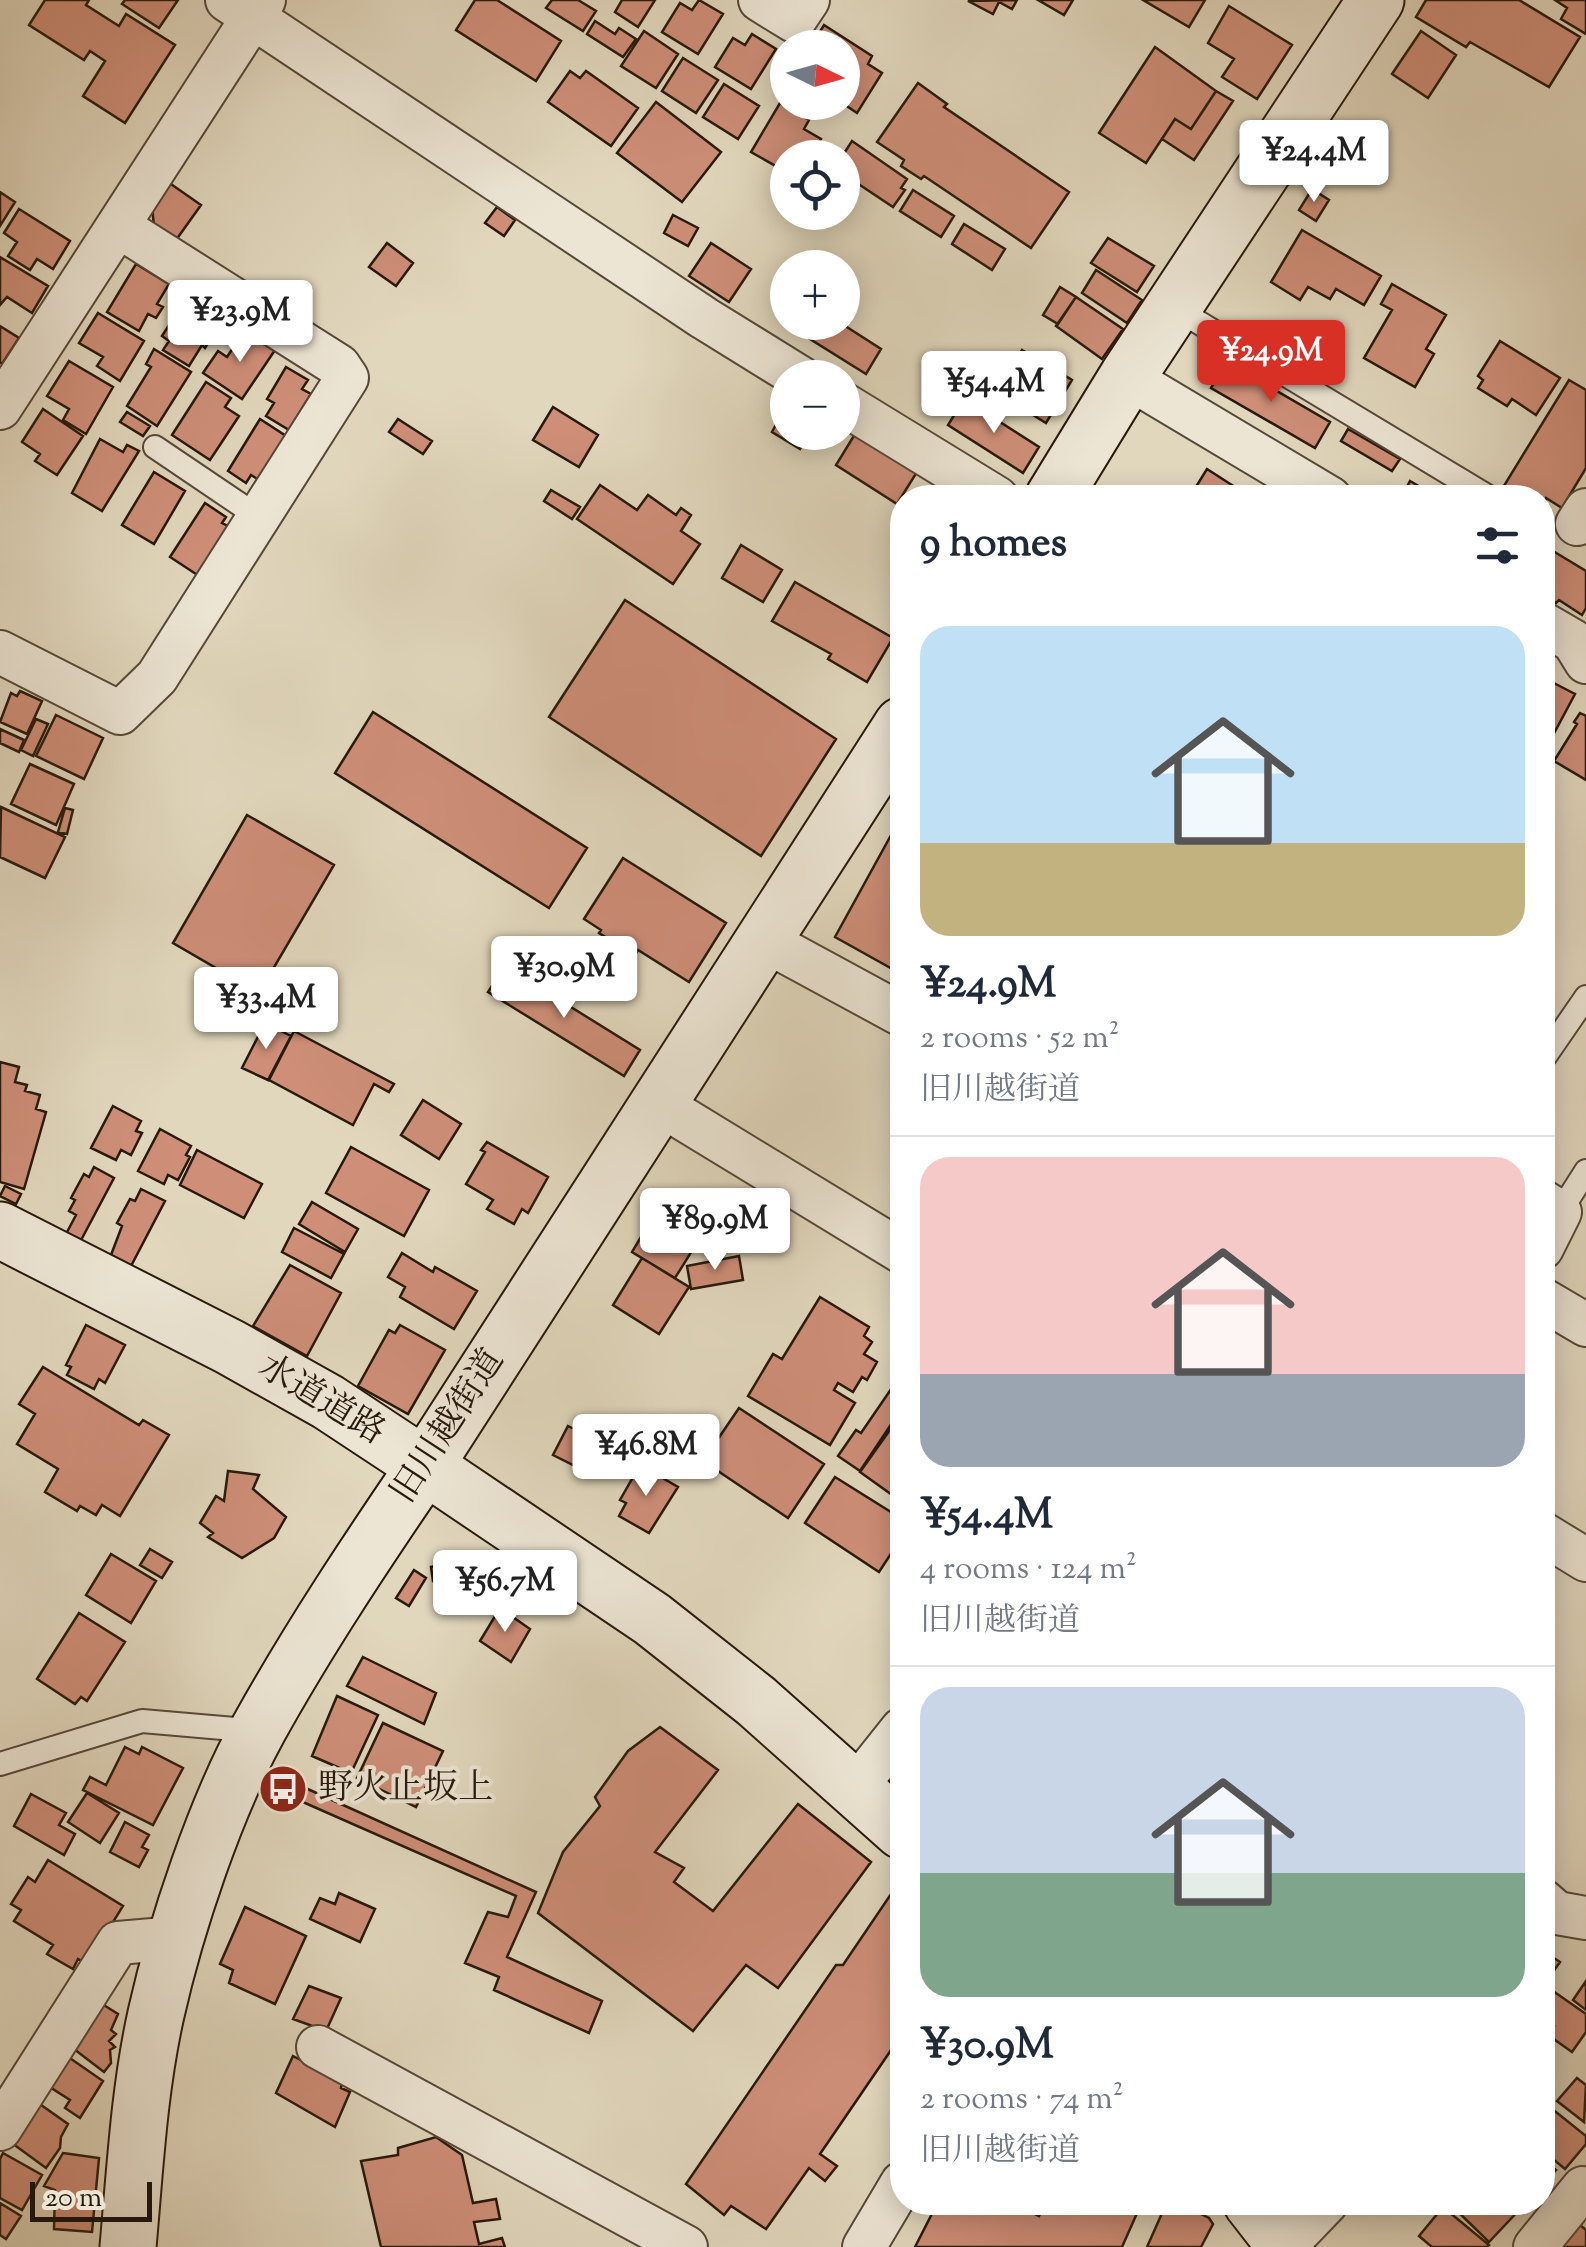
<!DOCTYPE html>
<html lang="en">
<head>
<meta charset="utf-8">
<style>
	body { margin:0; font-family:"Sorts Mill Goudy","Noto Serif JP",serif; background:#f2f2f3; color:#1f2937; height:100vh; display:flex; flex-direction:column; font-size:38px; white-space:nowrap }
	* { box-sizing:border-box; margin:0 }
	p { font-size:32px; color:#747a83 }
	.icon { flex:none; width:55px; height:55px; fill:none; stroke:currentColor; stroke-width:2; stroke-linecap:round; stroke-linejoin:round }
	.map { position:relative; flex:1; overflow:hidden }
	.details { position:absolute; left:890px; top:485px; width:665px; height:1730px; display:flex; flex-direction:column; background:#fff; border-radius:40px; box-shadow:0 5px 25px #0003 }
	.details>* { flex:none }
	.needle { width:65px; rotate:95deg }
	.fabs { position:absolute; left:770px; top:30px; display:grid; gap:20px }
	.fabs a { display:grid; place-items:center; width:90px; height:90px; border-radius:50%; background:#fff; box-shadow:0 5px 25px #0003; font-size:50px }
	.scale { position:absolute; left:30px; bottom:25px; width:122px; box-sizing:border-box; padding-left:10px; border:5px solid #28190c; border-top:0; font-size:28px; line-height:35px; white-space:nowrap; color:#28190c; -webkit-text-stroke:8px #ece5d4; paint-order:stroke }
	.price { position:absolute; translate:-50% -85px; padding:0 22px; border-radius:10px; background:#fff; color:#222; font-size:32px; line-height:65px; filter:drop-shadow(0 2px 5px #0008) }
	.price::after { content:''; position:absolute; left:50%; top:60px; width:30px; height:22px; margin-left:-15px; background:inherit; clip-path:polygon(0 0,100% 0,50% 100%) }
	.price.active { background:#d93025; color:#fff }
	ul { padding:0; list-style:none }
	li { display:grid; align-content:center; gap:20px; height:530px; padding:0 30px }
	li+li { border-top:2px solid #e0e1e3 }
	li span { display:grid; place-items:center; height:310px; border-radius:30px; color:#555 }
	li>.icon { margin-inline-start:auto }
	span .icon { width:180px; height:180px; fill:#fffc; stroke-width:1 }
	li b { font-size:42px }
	h2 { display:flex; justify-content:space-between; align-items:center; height:120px; padding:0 30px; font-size:42px }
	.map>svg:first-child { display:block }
	.building { fill:#ce8e78; stroke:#28190c; stroke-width:2.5 }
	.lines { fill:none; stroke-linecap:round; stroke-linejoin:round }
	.lane-casing { stroke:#564838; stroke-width:26 }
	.street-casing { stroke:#564838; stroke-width:46 }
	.secondary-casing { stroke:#28190c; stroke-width:59 }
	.lane { stroke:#ece5d4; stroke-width:22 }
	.street { stroke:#ece5d4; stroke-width:42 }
	.secondary { stroke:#ece5d4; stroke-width:55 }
	.labels { text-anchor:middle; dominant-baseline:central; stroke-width:8; stroke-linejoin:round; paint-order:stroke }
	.street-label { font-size:35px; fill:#28190c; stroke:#ece5d4 }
	.poi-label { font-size:35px; fill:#28190c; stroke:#ece5d4; text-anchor:start }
</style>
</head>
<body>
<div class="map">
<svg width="1586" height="2247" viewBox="0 0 1586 2247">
	<rect width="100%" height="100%" fill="#e1d7bd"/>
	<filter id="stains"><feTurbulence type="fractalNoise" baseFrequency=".002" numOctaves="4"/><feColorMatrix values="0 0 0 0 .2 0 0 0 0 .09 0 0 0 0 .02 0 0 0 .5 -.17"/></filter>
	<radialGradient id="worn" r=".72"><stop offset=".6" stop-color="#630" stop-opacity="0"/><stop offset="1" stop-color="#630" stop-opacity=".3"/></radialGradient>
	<!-- building -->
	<path class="building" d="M45,0H89L86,5L119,26L126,14L175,45L125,123L83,96L105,61L90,51L84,60L29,25Z
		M125,0H178L159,28L122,4Z
		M475,0H497L561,41L536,81L456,30Z
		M552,0H578L596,11L583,31L546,8Z
		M622,0H655L638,27L615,12Z
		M699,0L723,14L698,54L662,32L680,3L692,10Z
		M1017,0L1012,9L999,2L993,14L968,1Z
		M1038,0H1073L1064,15Z
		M1143,0H1205L1189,27Z
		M1426,0H1519L1580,37L1549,87L1470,42L1466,47L1416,17Z
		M1555,0H1586V34L1561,19L1567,8Z
		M1229,6L1292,45L1257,99L1222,77L1234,59L1208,43Z
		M595,21L615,34L619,28L636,39L623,57L587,34Z
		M824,25L872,56L868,64L882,73L857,113L841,102L842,48H810Z
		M644,31L678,54L656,88L621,66Z
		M1421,31L1456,55L1428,98L1392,74Z
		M752,34L776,49L751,89L715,67L733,38L745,45Z
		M1155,47L1216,91L1191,129L1175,119L1146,163L1099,133Z
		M683,58L718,80L696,113L662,91Z
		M570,71L580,78L586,71L638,108L611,146L548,102Z
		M918,83L947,104L944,107L1069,192L1031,248L924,176L921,179L901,166L904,160L877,142Z
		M724,84L759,106L738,139L703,117Z
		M1216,91L1233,101L1194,160L1162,139L1175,119L1191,129Z
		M656,102L721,152L682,202L617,153Z
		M780,103L809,120L804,129L821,139L809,158H788V173L751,152Z
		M852,141L907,179L901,188L905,190L893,207L842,173L841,158Z
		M168,182L201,205L176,240L154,226L152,207Z
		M1312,189L1329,200L1316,221L1299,210Z
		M913,190L954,216L941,237L900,211Z
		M0,192L15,202L0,226Z
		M497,207L515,220L504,236L485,223Z
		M19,209L70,241L53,269L37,259L30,270L8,256L17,242L4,233Z
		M673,215L698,228L688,246L664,233Z
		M964,224L1005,249L992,270L952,244Z
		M1302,230L1381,276L1364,305L1336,289L1330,299L1308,287L1300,300L1271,282Z
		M1108,238L1154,266L1137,292L1091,263Z
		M387,243L413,263L396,286L369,267Z
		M711,243L751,269L729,302L689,276Z
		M0,257L48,286L32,313L7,297L0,305Z
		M136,264L169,284L157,304L163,307L156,318L148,314L139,331L107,312Z
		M1096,270L1142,300L1127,323L1082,293Z
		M1392,284L1446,315L1426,349L1434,354L1415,387L1364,358L1392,310L1381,304Z
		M1060,287L1076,297L1058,324L1043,315Z
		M190,293L221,314L218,318L222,321L205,348L202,345L189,366L163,350L169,341L162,336Z
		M1076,297L1123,329L1102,359L1056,326Z
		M98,313L144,341L120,381L97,366L103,357L79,343Z
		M788,321L839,322L881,349L866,374L786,324Z
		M0,326L19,338L2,364L0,362Z
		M245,330L275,350L242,399L203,373L218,351L227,357Z
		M1500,341L1560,378L1536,415L1512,399L1507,406L1478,388L1483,380L1478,376Z
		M154,349L191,372L157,426L127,406L151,367L146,364Z
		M1022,350L1072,380L1046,423L996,392Z
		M69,361L113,387L86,434L63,420L69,409L47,396Z
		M1227,362L1330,422L1315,448L1211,388Z
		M286,367L308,380L302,389L311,394L289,430L266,416L274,403L267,399Z
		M1569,380L1586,390V468L1562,508L1546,498L1542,505V498H1516L1502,489Z
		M206,382L231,398L225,407L239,416L210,460L172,435Z
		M964,399L1039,447L1023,473L948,425Z
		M787,404L788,432H810L800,449L772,432Z
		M553,407L598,435L579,467L533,440Z
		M43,409L83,436L57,475L35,461L40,454L22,442Z
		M127,412L150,426L143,436L120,422Z
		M260,419L286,436L259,480L251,475L246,483L228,471Z
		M398,419L432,441L423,454L389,432Z
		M1348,429L1400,459L1392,471L1341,441Z
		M855,434L917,472L897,504L836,465Z
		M100,439L123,452L127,445L139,451L102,511L72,493Z
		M1207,469L1252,498H1189Z
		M154,472L185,491L154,544L122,525Z
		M1410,481L1439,498H1401Z
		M600,485L637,510L648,495L676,515L681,508L691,515L681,531L700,544L673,584L577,519Z
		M551,490L580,507L572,519L544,501Z
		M205,503L226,517L222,523L228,526L199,576L170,557Z
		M741,545L782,570L763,602L722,578Z
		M1553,551L1586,571V608L1582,615L1559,600L1556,603L1542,596V568Z
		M795,582L893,638L867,682L828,659L831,654L772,621Z
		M625,600L836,739L761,856L549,717Z
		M1544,678L1575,694L1544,752L1542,681Z
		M20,691L42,701L27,734L0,722L11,693L17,696Z
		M373,712L587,848L549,908L335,773Z
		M1580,713L1586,716V780L1554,761L1577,724L1574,722Z
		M56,715L103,738L84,779L36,756Z
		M36,719L48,724L33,756L21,750Z
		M0,729L24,740L19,752L0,743Z
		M30,764L74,784L56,825L11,804Z
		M1,807L65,837L45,878L0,857Z
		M65,808L73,810L67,834L58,832Z
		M247,815L334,865L259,993L173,943Z
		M901,817L902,958L896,971L835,937Z
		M623,858L726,923L689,982L638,950L635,955L599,933L601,930L584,919Z
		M505,966L640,1050L624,1076L488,992Z
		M265,1023L291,1036L268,1080L242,1068Z
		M294,1031L394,1084L389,1092L374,1084L353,1125L269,1080Z
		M0,1062L19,1067L15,1082L27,1085L25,1091L40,1095L36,1109L46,1112L24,1189L0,1182Z
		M423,1100L461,1124L439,1159L401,1135Z
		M113,1106L141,1121L136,1131L142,1133L131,1155L121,1150L116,1160L91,1148Z
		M160,1129L191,1146L186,1155L190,1157L178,1180L168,1175L164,1184L138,1171Z
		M487,1142L548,1177L528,1213L522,1209L514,1224L487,1209L493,1200L466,1184L485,1152L481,1150Z
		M351,1147L429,1190L404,1236L326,1193Z
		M197,1150L262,1184L244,1218L180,1185Z
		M94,1167L114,1178L80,1242L66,1234L76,1215L69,1211L75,1200L71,1198L84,1174L89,1177Z
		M5,1186L21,1194L16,1204L0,1196Z
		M141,1189L165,1201L131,1266L111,1255L122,1226L117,1223L130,1199L135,1201Z
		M312,1202L358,1229L345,1252L299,1224Z
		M651,1220L695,1246L675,1278L632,1252Z
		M294,1228L344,1254L331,1278L282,1252Z
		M402,1253L433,1272L435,1267L477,1291L454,1329L400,1297L405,1287L388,1277Z
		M739,1256L743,1280L691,1289L687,1266Z
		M642,1258L689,1287L659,1334L613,1305Z
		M290,1265L341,1293L307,1356L253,1326Z
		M820,1297L869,1327L864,1336L872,1342L864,1354L877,1362L867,1380L862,1377L853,1392L838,1383L834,1390L855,1403L830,1445L748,1396L773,1354L782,1359Z
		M86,1325L125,1345L105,1383L99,1379L94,1389L67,1375L71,1367L66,1365Z
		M400,1325L445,1350L408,1414L358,1386L389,1330L395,1333Z
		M43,1367L139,1425L143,1420L169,1435L120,1516L102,1505L96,1515L80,1506L77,1511L45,1492L58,1469L17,1444L35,1414L19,1404Z
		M898,1379L902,1382V1408L860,1471L838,1456L856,1430L861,1433Z
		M739,1408L824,1464L788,1518L703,1461Z
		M902,1413V1502L860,1472Z
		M568,1426L592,1438L577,1467L553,1455Z
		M640,1465L678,1487L649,1533L619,1516L626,1503L620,1500Z
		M228,1471L259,1475L253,1489L286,1517L274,1538L242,1558L208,1537L213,1533L200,1523L216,1496L224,1501Z
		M835,1477L902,1519V1537L879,1572L805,1523Z
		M150,1549L172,1562L162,1578L140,1565Z
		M111,1554L156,1581L131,1623L86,1595Z
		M460,1560L464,1574L433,1581L431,1567Z
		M414,1570L426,1578L409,1606L396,1598Z
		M500,1608L530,1629L511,1662L480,1641Z
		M79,1613L125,1642L87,1701L81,1697L75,1704L37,1679Z
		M363,1657L436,1693L424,1724L347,1686Z
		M337,1696L378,1715L351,1773L312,1756Z
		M383,1723L443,1751L416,1807L357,1778Z
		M660,1727L718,1770L655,1852L684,1868L674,1882L713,1911L798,1804L871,1862L778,1988L746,1965L693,2031L538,1913L563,1852L600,1806L595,1797L628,1751Z
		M125,1747L139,1754L142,1747L183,1768L153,1825L83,1790L90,1777L106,1785Z
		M301,1786L536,1892L507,1957L602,2001L589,2033L494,1990L499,1977L465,1963L488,1912L508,1917L516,1896L296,1799Z
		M87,1793L119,1813L100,1843L68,1822Z
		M31,1794L66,1813L59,1825L75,1834L64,1855L14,1826Z
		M125,1822L149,1835L142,1847L148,1850L139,1867L110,1852Z
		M48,1860L123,1906L87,1964L78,1959L73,1969L47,1954L53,1945L14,1921L21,1910L11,1904L28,1877L35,1882Z
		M339,1893L375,1909L360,1942L310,1919L320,1898L335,1904Z
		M891,1894L902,1903V2034L820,2154L837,2166L825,2181L809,2168L766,2229L731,2206L724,2215L686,2184L836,1965H843Z
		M245,1907L306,1936L275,2004L229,1983L233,1970L220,1964Z
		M1542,1950L1560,1962L1542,1987Z
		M1586,1981V2010L1573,2000Z
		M309,1986L341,1998L326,2031L293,2019Z
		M1553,1991L1586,2014V2032L1572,2052L1548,2035L1554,2026L1542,2018V2006Z
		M99,2002L118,2014L111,2030L116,2034L109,2041L115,2047L110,2050L111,2063L104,2072L70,2046Z
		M64,2054L103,2081L80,2118L65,2108L70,2100L45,2084Z
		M293,2056L342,2082L341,2088L350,2092L335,2127L276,2093Z
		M1577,2078L1586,2085L1584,2122L1557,2101Z
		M34,2100L68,2124L61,2137L60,2148L46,2168L9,2141Z
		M1546,2104L1586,2136V2144L1565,2169L1542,2150V2108Z
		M436,2137L462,2155L473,2203L496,2199L500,2219L474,2222L479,2244L502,2238L505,2247H381L361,2161L398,2155V2148Z
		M3,2153L42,2175L22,2210L0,2198V2159Z
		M63,2153L99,2158L92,2232L54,2229L55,2190L44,2186Z
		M1542,2158L1556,2170L1542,2184Z
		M938,2202H970L983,2209L986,2202H1011L1039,2216L1046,2202H1142L1122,2247H915Z
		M1167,2202H1177L1209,2218L1213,2224L1201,2247H1147Z
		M1453,2202H1513L1520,2209L1489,2242L1451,2205Z
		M0,2203L21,2216L6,2239L0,2235Z
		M1443,2207L1489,2245L1487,2247H1432L1419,2236Z
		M1580,2225L1586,2230V2247H1561Z"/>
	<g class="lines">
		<!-- lane casing -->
		<g class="lane-casing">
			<path id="lane" d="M1173,307L1487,496
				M155,447L260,518
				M1542,1061L1586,997
				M1560,1212L1586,1171
				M0,1764L142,1721L257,1731"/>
		</g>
		<!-- street casing -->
		<g class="street-casing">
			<path id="street" d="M227,0L704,318L801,378
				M760,0L794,21L808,0
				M1127,377L1330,498
				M842,403L997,498
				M0,408L264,0
				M1577,524L1586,510
				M1542,623L1573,641L1586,662
				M0,652L120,713L157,677L347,378L339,366L118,226
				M762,939L902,1015
				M656,1102L902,1252
				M1542,1201L1560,1212L1542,1248
				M1542,1299L1586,1325
				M1542,1533L1586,1560
				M855,1788L902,1729
				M1542,1900L1557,1913L1586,1918
				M318,2047L686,2247
				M0,2129L118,1943L176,1938
				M1285,2246L1327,2202
				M864,2247L902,2183
				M1535,2247L1583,2188"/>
		</g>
		<!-- secondary casing -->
		<g class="secondary-casing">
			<path id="secondary" d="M1053,498L1127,377L1376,0
				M0,1230L230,1347L328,1402L425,1466L652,1619L756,1701L902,1831
				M1251,2202L1286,2247
				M128,2247C135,2169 139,2090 156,2014C176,1925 215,1808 259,1728C309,1638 367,1551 425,1466L902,725"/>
		</g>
		<!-- lane -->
		<use href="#lane" class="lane"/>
		<!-- street -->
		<use href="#street" class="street"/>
		<!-- secondary -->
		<use href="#secondary" class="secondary"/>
	</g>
	<!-- icons -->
	<defs>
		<g id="bus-disc" transform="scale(2.5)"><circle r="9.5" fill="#8f2418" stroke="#ece5d4"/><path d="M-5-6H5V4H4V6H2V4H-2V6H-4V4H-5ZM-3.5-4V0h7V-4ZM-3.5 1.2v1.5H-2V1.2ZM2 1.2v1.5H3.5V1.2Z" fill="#fff"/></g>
	</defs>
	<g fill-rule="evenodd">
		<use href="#bus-disc" x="283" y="1789"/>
	</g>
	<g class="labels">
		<!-- street labels -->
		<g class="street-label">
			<text transform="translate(321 1401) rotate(31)">水道道路</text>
			<text transform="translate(449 1427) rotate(-57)">旧川越街道</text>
		</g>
		<!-- poi labels -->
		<g class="poi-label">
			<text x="318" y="1789">野火止坂上</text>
		</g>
	</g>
	<rect width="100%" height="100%" filter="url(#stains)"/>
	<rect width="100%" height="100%" fill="url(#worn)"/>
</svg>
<div class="fabs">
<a><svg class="needle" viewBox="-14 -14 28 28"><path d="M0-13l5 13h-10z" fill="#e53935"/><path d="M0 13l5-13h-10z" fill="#747a83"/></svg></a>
<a><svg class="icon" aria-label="locate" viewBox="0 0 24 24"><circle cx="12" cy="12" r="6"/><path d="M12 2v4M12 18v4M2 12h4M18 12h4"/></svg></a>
<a>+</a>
<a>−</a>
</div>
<div class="scale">20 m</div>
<b class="price" style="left:1314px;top:205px">¥24.4M</b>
<b class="price" style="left:240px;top:365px">¥23.9M</b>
<b class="price active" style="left:1271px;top:405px">¥24.9M</b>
<b class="price" style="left:994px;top:436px">¥54.4M</b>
<b class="price" style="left:564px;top:1021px">¥30.9M</b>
<b class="price" style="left:266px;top:1052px">¥33.4M</b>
<b class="price" style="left:715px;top:1273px">¥89.9M</b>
<b class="price" style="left:646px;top:1499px">¥46.8M</b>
<b class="price" style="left:505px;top:1635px">¥56.7M</b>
<section class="details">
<h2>9 homes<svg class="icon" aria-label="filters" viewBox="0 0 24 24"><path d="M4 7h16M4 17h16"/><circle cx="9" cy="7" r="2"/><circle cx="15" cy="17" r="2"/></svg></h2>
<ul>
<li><span style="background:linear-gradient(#bfe0f5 70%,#c2b280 0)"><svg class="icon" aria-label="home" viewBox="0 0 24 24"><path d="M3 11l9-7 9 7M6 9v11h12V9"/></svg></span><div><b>¥24.9M</b><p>2 rooms · 52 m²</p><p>旧川越街道</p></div></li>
<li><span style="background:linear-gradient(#f6c9c9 70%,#9aa5b1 0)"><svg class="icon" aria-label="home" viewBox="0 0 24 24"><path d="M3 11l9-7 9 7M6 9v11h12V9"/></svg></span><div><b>¥54.4M</b><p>4 rooms · 124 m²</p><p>旧川越街道</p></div></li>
<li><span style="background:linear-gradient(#c9d6e8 60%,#7fa58c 0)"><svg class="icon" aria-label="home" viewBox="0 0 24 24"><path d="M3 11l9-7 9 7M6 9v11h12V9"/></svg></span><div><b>¥30.9M</b><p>2 rooms · 74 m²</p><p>旧川越街道</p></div></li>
</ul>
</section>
</div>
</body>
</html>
